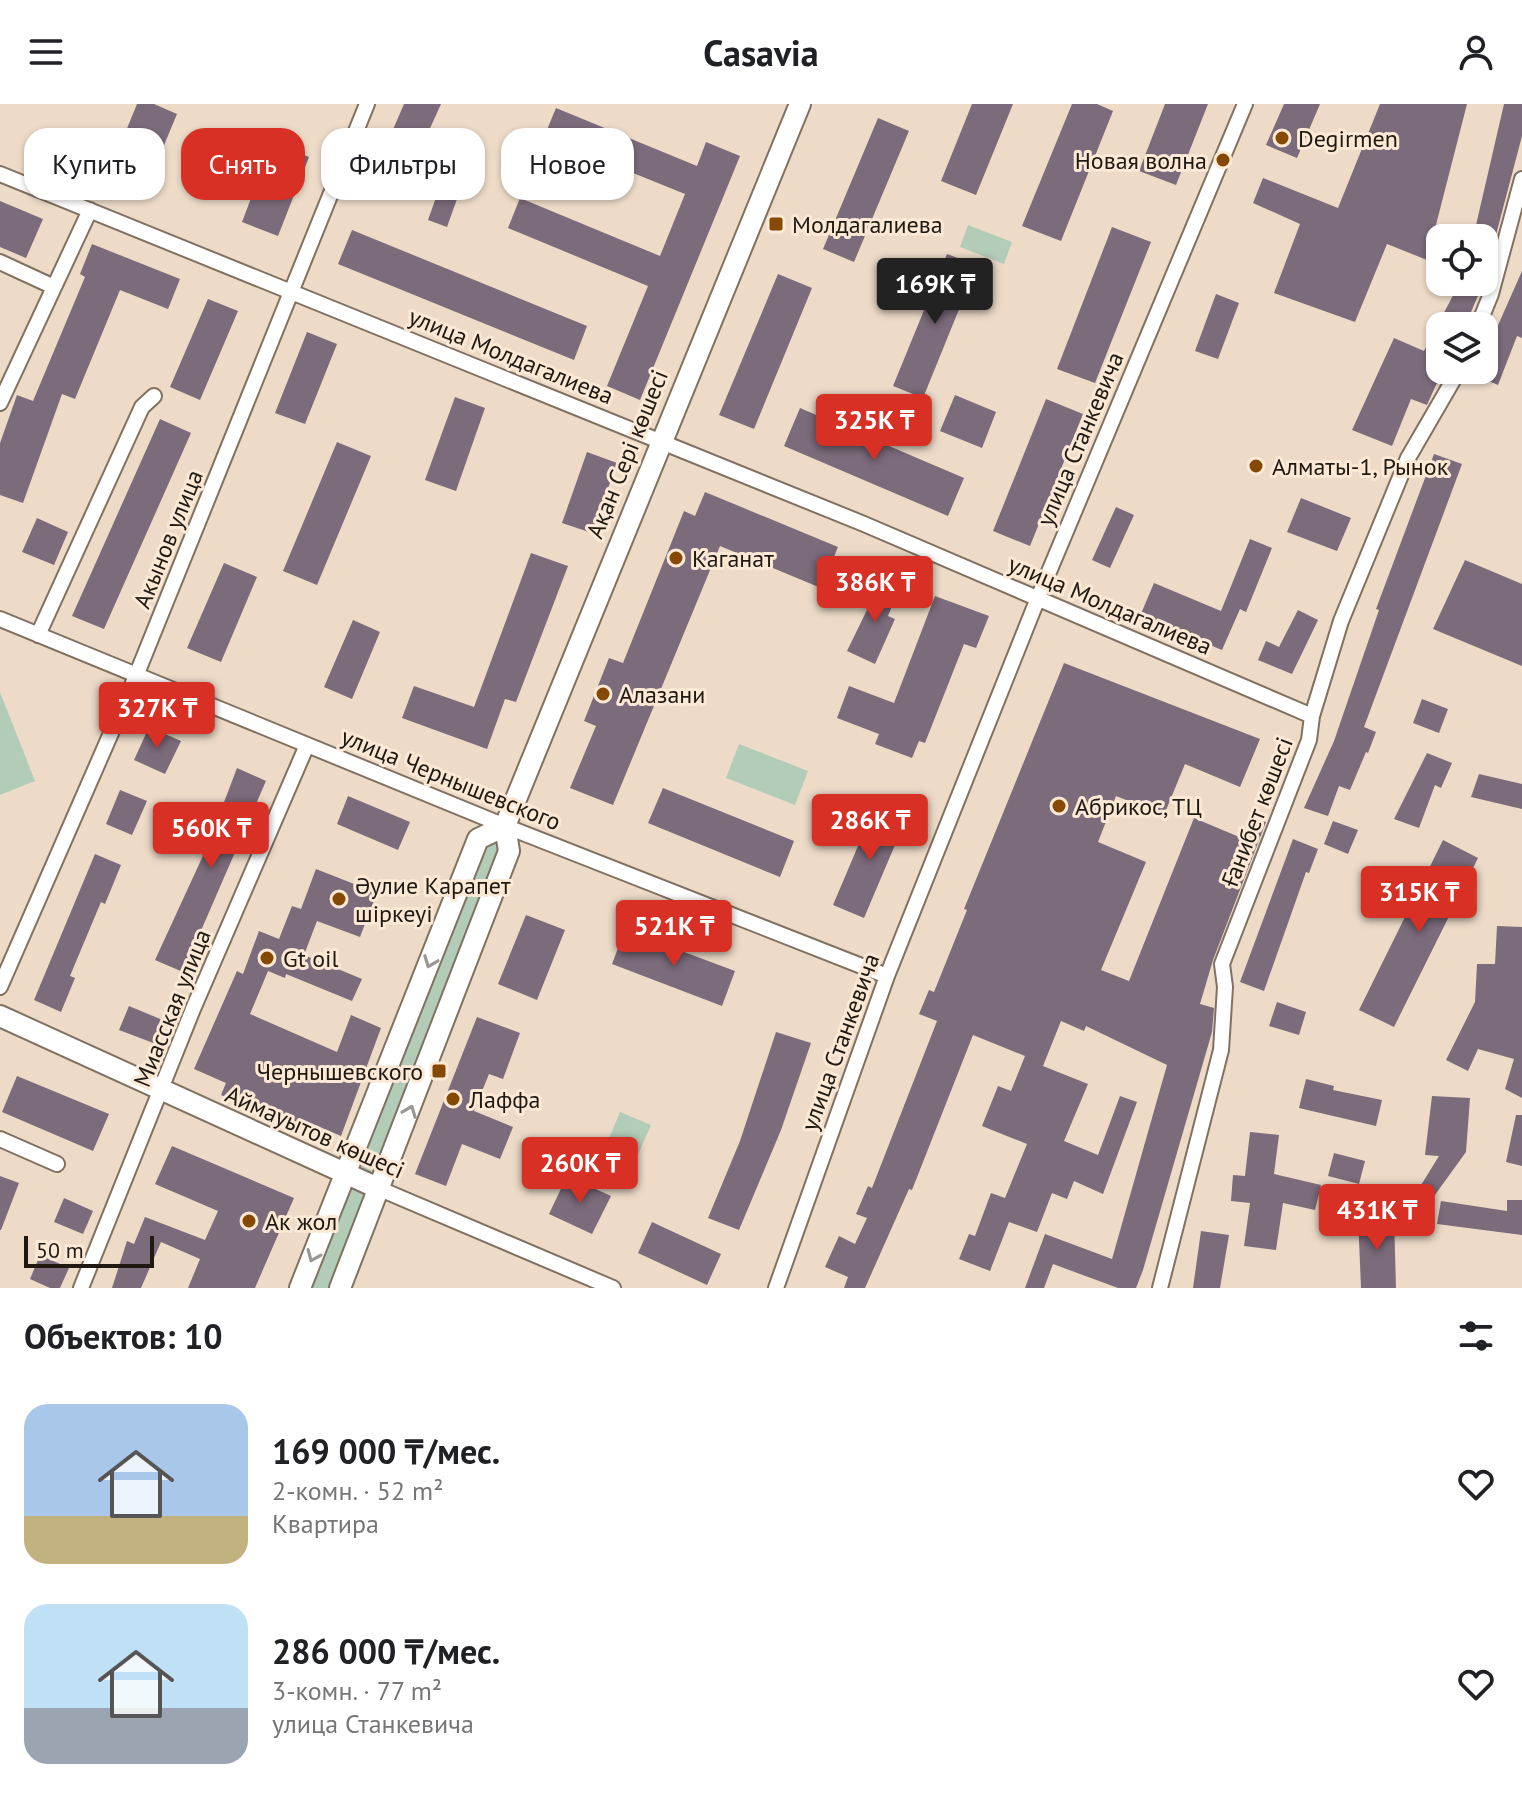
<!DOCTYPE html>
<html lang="ru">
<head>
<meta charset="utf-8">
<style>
	body { margin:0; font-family:"PT Sans",sans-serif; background:#f6f6f6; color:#202124; height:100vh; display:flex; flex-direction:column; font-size:30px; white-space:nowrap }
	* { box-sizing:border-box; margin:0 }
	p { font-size:26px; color:#757577 }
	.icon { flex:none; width:44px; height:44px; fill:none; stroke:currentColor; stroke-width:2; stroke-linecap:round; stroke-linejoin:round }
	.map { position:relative; height:1184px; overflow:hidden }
	.details { display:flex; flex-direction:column; background:#fff; flex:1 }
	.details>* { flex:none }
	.banner { position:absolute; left:24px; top:24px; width:800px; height:72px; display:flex; gap:16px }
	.tools { position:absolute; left:1426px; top:120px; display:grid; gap:16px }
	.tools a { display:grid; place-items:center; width:72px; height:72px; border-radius:16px; background:#fff; box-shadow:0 2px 6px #0004; font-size:40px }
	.scale { position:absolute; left:24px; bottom:20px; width:130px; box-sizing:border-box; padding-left:8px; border:4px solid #1f1912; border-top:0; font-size:22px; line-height:28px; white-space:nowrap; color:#1f1912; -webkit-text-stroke:6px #fbe8d5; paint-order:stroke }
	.price { position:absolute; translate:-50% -68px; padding:0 18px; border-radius:8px; background:#d93025; color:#fff; font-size:26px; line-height:52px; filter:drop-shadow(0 2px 4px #0008) }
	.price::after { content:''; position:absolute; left:50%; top:48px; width:24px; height:18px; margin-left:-12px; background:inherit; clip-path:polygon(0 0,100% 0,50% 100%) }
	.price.current { background:#222; color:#fff }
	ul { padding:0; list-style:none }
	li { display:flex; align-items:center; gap:24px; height:200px; padding:0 24px }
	li span { display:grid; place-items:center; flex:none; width:224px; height:160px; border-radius:24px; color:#555 }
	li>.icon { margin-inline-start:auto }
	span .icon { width:96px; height:96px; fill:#fffc; stroke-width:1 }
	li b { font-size:34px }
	h2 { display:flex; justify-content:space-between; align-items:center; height:96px; padding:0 24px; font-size:34px }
	.chip { padding:0 28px; border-radius:24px; background:#fff; box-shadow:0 2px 6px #0004; font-size:28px; line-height:72px }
	.chip.current { background:#d93025; color:#fff }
	header { display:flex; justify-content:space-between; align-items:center; height:104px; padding:0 24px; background:#fff; font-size:36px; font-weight:600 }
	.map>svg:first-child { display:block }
	.green { fill:#b2ccb8 }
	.building { fill:#7c6b7b }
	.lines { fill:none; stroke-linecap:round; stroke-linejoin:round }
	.street-casing { stroke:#817160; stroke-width:18 }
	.secondary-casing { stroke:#817160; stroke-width:24 }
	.street { stroke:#fff; stroke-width:14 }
	.secondary { stroke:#fff; stroke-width:20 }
	.oneway { stroke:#9a9894 }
	.poi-dot { fill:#854903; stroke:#fbe8d5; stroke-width:3 }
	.labels { text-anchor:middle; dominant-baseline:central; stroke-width:6; stroke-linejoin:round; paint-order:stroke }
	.poi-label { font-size:24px; fill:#1f1912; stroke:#fbe8d5; text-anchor:start }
	.street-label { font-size:24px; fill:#1f1912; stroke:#fbe8d5 }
</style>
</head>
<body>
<header><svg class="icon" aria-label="menu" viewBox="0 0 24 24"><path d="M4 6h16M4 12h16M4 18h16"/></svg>Casavia<svg class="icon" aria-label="person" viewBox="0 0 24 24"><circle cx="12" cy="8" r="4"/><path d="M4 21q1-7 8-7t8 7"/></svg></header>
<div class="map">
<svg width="1522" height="1184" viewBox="0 0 1522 1184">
	<rect width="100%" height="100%" fill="#eddbc8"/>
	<!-- green -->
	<path class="green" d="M968,121L1012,138L1004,160L960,143Z
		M0,588L35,677L0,691Z
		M739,640L808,667L795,701L726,674Z
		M500,736L501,749L376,1074L358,1064L485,743Z
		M620,1008L651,1021L633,1062L603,1049Z
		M350,1081L370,1091L332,1184H307Z"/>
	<!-- building -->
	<path class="building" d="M137,0H154L177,10L147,82L110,66Z
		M404,0H441L412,64L382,51Z
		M972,0H1013L976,91L941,77Z
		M1072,0H1097L1113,7L1061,137L1022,122Z
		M1165,0H1208L1176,81L1139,67Z
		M1284,0H1320L1297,54L1266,41Z
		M1380,0H1467L1427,156L1387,140L1355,218L1274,189L1300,120L1253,99L1263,74L1338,104Z
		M1504,0H1522V32L1487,165H1484V134H1473Z
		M556,4L697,62L706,38L740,52L640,296L607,282L648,182L508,124L520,94L660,152L685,90L544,33Z
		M878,14L909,27L854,158L823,145Z
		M272,39L309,53L278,132L242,118Z
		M438,88L457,95L447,123L428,116Z
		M0,97L43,115L26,154L0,143Z
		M1112,123L1151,138L1095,279L1057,265Z
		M352,126L587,222L574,256L338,160Z
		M92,140L180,175L168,205L120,186L75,295L62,290L23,399L0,391V339L17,291L33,297L85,173L80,170Z
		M947,150L977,161L923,294L893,282Z
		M1522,167V234L1517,232L1498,281L1484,275V253Z
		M778,170L812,184L754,325L719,311Z
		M1460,178H1484L1465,222H1440V272L1427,301L1411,295L1392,342L1352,326L1394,234L1424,247Z
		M1216,190L1239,199L1218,255L1195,247Z
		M208,195L238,207L200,296L170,283Z
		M307,228L337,240L305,320L275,309Z
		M955,291L996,308L982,344L940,327Z
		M455,293L485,304L456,387L425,376Z
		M1046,295L1083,310L1030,442L993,427Z
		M800,304L964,374L948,412L784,342Z
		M160,315L191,329L104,525L72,512Z
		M337,338L371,352L317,481L283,467Z
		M587,348L617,359L592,429L562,419Z
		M1434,350L1462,360L1364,623L1376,628L1368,649L1366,648L1350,686L1339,682L1328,712L1304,704L1334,637L1379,506L1376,505Z
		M705,388L838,443L821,484L720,442L613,701L570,684L596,622L584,617L609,554L623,559L684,407L695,412Z
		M1301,394L1351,414L1337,447L1287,428Z
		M1116,403L1134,411L1110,464L1092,456Z
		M37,414L68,428L54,461L22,448Z
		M1250,435L1272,444L1246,508L1240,505L1222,546L1140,512L1154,479L1221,507Z
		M531,449L568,462L516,598L505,595L487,645L402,614L414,582L474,603Z
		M1465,456L1522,480V562L1433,525Z
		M224,459L257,473L221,558L187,544Z
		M882,475L900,482L888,512L895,515L875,560L847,547Z
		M935,492L989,512L976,544L964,540L925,639L919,637L912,654L875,640L879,630L837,614L849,582L894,599Z
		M1298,506L1318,516L1292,570L1258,556L1266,537L1279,543Z
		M353,516L380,528L352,595L324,583Z
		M1064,559L1260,635L1240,683L1185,660L1164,711L1116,692L1098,738L1146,758L1101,866L1129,877L1194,714L1244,735L1252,713L1266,718L1213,856L1200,900L1214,904L1212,928L1143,1166L1136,1184H1118L1053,1160L1044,1184H1025L1045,1130L1112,1155L1167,961L1086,922L1084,927L1061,917L1043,962L1088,980L1064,1037L1098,1051L1120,992L1137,998L1103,1090L1074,1077L1067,1095L1052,1089L1037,1128L1009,1118L990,1167L959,1155L969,1130L975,1132L991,1089L1005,1094L1027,1040L982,1022L998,982L1011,987L1025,952L973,931L912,1086L909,1085L865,1184H844L848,1173L825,1163L839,1132L855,1140L867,1114L856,1110L868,1082L872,1084L937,917L919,910L929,886L934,888L967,806L964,805Z
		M1422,595L1448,605L1439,629L1413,619Z
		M149,623L181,637L165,670L134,656Z
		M1427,649L1452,659L1441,684L1435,681L1419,724L1394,715Z
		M237,664L266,677L183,868L155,856L207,743Z
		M1479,670L1522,680V705L1471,693Z
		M663,684L794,737L780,773L648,719Z
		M120,686L147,697L132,731L106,720Z
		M348,692L410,718L398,746L337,720Z
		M875,702L906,715L864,814L833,801Z
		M1333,717L1358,726L1348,750L1324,740Z
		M1293,735L1318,745L1309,769L1306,768L1264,887L1240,878Z
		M1443,736L1478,754L1394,923L1359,906Z
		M95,750L121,761L105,800L101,798L70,872L75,874L61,908L34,896Z
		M316,765L377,789L360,833L317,817L304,851L362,875L352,897L286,870L285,874L268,867L250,910L337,948L351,911L381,924L341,1032L299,1014L295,1023L221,991L226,979L194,965L237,867L243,870L259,827L279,835L292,802L301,805Z
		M526,811L565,826L537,896L498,880Z
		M1497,822L1522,823V994L1505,985L1514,955L1478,945L1468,967L1446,956L1475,898L1477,860H1495Z
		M625,826L735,867L722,902L612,860Z
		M1277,898L1306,908L1299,931L1269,922Z
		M129,902L165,917L156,940L119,926Z
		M477,913L520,929L503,975L489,970L474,1007L513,1023L500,1055L462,1040L446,1082L415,1070Z
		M776,928L811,939L781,1026L739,1126L708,1114L740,1037Z
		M17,972L109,1010L93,1047L2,1008Z
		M1306,975L1334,982L1333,986L1382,996L1376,1022L1299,1004Z
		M1432,992L1470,994L1466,1048L1432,1095L1418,1086L1439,1052L1425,1051Z
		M1516,1011H1522V1062L1506,1058Z
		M1250,1028L1279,1031L1274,1070L1321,1081L1315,1106L1283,1099L1276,1146L1244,1142L1250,1099L1231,1097L1233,1071L1245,1072Z
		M172,1042L294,1094L255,1184H188L200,1155L161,1138L141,1184H112L127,1137L134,1140L145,1113L205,1136L218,1107L155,1080Z
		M1334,1049L1365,1057L1359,1080L1328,1072Z
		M0,1072L19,1079L1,1126H0Z
		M567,1072L611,1092L592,1130L549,1110Z
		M64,1094L93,1107L83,1130L54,1118Z
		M1507,1096H1522V1131L1437,1120L1441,1097L1507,1107Z
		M1394,1111L1396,1184H1361L1358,1112Z
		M652,1118L721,1150L707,1181L638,1149Z
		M1201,1127L1229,1131L1220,1184H1193Z
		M40,1151L69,1164L60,1184H50L30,1175Z"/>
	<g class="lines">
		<!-- street casing -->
		<g class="street-casing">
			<path id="street" d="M0,70L864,420L1312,612
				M0,158L54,183
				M1478,222L1491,190L1522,75
				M0,299L90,106
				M0,515L505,722L887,872
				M38,531L142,303L154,292
				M0,883L136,572L367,0
				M0,1035L57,1060
				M380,1085L613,1184
				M81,1184L193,905L307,641
				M776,1184L887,872L1038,494L1245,0
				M1160,1184L1221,946L1225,883L1222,860L1309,636L1312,612L1341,517L1408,354L1459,266"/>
		</g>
		<!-- secondary casing -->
		<g class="secondary-casing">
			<path id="secondary" d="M0,912L380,1085
				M300,1184L478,735L505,722
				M340,1184L509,747L505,722L800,0"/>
		</g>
		<!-- street -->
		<use href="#street" class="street"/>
		<!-- secondary -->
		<use href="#secondary" class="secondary"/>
	</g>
	<!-- one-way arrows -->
	<defs><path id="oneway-chevron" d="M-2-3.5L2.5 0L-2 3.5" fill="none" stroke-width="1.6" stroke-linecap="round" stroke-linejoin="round" transform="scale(2)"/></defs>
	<g class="oneway">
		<use href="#oneway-chevron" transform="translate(430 858) rotate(111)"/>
		<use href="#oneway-chevron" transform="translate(410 1007) rotate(-69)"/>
		<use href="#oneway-chevron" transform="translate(313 1152) rotate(113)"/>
	</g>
	<!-- markers -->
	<g class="poi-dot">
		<circle cx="1282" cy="34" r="8"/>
		<circle cx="1223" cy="56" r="8"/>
		<rect x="768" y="112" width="16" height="16" rx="4"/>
		<circle cx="1256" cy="362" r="8"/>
		<circle cx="676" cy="454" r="8"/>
		<circle cx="603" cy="590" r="8"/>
		<circle cx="1059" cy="702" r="8"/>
		<circle cx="339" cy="795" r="8"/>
		<circle cx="267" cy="854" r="8"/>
		<rect x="431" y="959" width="16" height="16" rx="4"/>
		<circle cx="453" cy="995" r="8"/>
		<circle cx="249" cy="1117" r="8"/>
	</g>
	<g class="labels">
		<!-- poi labels -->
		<g class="poi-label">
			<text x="1298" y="34">Degirmen</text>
			<text x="1207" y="56" text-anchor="end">Новая волна</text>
			<text x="792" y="120">Молдагалиева</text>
			<text x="1272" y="362">Алматы-1, Рынок</text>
			<text x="692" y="454">Каганат</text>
			<text x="619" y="590">Алазани</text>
			<text x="1075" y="702">Абрикос, ТЦ</text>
			<text x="355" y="781">Әулие Карапет<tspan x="355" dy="28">шіркеуі</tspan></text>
			<text x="283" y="854">Gt oil</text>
			<text x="423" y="967" text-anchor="end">Чернышевского</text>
			<text x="469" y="995">Лаффа</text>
			<text x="265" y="1117">Ак жол</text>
		</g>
		<!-- street labels -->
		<g class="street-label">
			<text transform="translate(511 252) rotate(22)">улица Молдагалиева</text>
			<text transform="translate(1080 335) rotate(-67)">улица Станкевича</text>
			<text transform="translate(627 350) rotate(-68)">Ақан Сері көшесі</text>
			<text transform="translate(168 435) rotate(-68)">Акынов улица</text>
			<text transform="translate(1110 501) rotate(23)">улица Молдагалиева</text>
			<text transform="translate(451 675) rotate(22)">улица Чернышевского</text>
			<text transform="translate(1257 708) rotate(-69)">Ғанибет көшесі</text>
			<text transform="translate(172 904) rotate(-68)">Миасская улица</text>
			<text transform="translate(840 938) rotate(-70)">улица Станкевича</text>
			<text transform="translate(315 1028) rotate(24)">Аймауытов көшесі</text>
		</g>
	</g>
</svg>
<div class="tools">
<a><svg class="icon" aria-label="locate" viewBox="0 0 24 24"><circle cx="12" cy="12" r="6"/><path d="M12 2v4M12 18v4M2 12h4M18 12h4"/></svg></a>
<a><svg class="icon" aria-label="layers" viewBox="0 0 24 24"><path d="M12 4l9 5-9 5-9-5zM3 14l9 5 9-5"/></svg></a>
</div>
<div class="scale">50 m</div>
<b class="price current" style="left:935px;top:222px">169K ₸</b>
<b class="price" style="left:874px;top:358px">325K ₸</b>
<b class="price" style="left:875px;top:520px">386K ₸</b>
<b class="price" style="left:157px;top:646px">327K ₸</b>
<b class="price" style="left:870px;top:758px">286K ₸</b>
<b class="price" style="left:211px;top:766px">560K ₸</b>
<b class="price" style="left:1419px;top:830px">315K ₸</b>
<b class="price" style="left:674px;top:864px">521K ₸</b>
<b class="price" style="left:580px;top:1101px">260K ₸</b>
<b class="price" style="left:1377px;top:1148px">431K ₸</b>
<div class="banner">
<a class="chip">Купить</a>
<a class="chip current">Снять</a>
<a class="chip">Фильтры</a>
<a class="chip">Новое</a>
</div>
</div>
<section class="details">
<h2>Объектов: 10<svg class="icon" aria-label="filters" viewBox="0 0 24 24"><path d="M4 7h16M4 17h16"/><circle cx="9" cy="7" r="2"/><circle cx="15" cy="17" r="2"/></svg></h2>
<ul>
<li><span style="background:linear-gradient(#a9c7e8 70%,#c2b280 0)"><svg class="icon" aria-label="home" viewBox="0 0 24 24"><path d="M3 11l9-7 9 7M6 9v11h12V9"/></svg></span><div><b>169 000 ₸/мес.</b><p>2-комн. · 52 m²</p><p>Квартира</p></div><svg class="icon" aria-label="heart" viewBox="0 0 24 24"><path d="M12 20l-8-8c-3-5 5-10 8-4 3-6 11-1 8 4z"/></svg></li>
<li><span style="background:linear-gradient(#bfe0f5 65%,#9aa5b1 0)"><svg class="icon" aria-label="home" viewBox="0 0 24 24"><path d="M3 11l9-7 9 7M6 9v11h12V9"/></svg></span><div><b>286 000 ₸/мес.</b><p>3-комн. · 77 m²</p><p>улица Станкевича</p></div><svg class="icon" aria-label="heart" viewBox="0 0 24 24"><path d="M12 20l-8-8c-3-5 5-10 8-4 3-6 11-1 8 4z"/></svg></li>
</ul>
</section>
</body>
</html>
